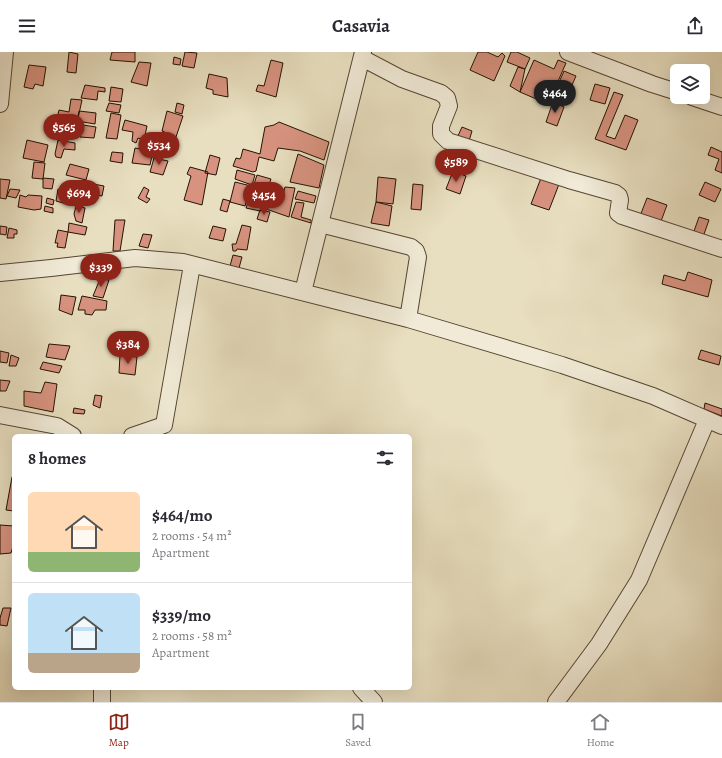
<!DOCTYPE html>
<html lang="en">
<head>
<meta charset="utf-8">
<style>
	body { margin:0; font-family:Alegreya,serif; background:#f7f7f7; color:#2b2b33; height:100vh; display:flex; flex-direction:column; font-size:15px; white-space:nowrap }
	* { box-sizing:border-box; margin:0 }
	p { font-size:13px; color:#7c7c81 }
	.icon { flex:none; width:22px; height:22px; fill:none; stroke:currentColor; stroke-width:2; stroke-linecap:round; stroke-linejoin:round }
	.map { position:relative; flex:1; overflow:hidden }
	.side { position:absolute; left:12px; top:382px; width:400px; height:256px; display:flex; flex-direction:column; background:#fff; border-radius:6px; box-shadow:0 4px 16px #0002 }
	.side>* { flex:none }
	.fabs { position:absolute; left:670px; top:12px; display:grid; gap:8px }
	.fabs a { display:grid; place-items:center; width:40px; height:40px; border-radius:6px; background:#fff; box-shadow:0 4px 16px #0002; font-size:20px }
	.price { position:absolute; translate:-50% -34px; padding:0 9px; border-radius:14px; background:#8f2418; color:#fff; font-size:13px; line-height:26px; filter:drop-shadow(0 1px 2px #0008) }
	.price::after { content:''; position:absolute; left:50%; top:24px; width:12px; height:9px; margin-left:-6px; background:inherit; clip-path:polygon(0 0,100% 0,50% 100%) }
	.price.current { background:#222; color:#fff }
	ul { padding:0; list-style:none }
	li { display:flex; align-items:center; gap:12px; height:100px; padding:0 16px }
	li+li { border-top:1px solid #e1e1e2 }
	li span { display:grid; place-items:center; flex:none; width:112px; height:80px; border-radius:6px; color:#555 }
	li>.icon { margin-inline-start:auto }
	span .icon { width:48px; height:48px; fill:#fffc; stroke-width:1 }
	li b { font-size:17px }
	h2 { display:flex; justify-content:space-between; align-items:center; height:48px; padding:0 16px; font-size:17px }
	header { display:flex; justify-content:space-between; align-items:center; height:52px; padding:0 16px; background:#fff; font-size:18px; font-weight:600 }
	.menu { display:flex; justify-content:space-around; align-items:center; height:56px; border-top:1px solid #e1e1e2; background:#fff; font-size:11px; color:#7c7c81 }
	.menu a { display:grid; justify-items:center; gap:2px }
	.menu .current { color:#8f2418 }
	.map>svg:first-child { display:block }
	.building { fill:#d89380; stroke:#251202 }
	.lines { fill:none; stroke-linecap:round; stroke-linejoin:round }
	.street-casing { stroke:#564532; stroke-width:18 }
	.street { stroke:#f0ead6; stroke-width:16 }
</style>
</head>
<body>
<header><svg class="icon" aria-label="menu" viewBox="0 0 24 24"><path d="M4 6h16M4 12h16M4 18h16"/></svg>Casavia<svg class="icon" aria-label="share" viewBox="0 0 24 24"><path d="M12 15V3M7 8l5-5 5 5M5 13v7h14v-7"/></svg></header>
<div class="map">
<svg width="722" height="650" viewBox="0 0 722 650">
	<rect width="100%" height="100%" fill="#e8dfc0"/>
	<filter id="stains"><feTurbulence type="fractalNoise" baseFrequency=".005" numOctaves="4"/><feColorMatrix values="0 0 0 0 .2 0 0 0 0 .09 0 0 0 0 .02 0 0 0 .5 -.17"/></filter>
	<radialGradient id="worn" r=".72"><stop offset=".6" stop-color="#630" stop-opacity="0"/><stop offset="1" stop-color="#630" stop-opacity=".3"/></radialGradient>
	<!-- building -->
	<path class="building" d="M69,0L78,2L76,21L67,20Z
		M112,0H135V10L110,8Z
		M185,0L197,1L194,16L182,14Z
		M478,0H487L498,5L502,1L505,4L494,29L470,18Z
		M511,0H517L530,6L525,17L507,10Z
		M174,5L181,7L180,13L173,12Z
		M271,8L283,11L276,45L256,39L258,33L264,34Z
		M534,8L554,17L558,8L566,11L548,52L520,40Z
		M139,10L151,11L147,34L131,30Z
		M29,13L46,15L43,34L35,32L33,37L24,35Z
		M518,15L525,17L520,40L510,34Z
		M564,19L576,24L569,40L557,35Z
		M209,22L227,26L228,45L213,42V38L206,36Z
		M595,32L610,36L605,52L590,48Z
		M85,33L105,36V40L98,39L97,48L81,46Z
		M111,35L123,37L121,50L109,49Z
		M614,40L623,43L606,84L615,87L625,63L638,68L626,98L595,87Z
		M71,47L82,48L77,71L57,67L59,58L69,60Z
		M553,50L564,55L557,74L546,70Z
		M109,51L121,53L119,61L106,59Z
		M177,51L184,53L182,62L175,60Z
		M79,59L96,61L95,72L77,69Z
		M167,59L183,64L176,85L162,79Z
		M111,61L121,63L117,87L106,86Z
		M125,68L147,74L144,88L138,86L136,91L132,89L133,80L122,78Z
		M279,70L329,90L324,108L300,99L278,96L274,109L259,105L256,119L253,120L233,114L236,106L240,107L241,105L243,97L260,102L265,75L274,73Z
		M83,73L96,75L94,86L80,85Z
		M462,75L472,79L469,89L457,86Z
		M27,88L48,93L44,110L23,106Z
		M58,88L75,91V98L64,97L61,106L56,105L55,102Z
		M711,95L722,100V121L715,118L719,107L708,103Z
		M135,96L153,99L150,113L132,111Z
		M112,100L123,101L122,111L110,109Z
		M298,102L324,113L319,136L290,130Z
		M210,103L220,106L216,123L205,121Z
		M154,106L168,109L163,123L150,120Z
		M34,110L45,111L43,127L32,126Z
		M70,112L89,117L86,128L66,123Z
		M190,115L208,120L202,153L184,148L191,124L187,122Z
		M237,118L255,123L252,133L235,127Z
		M453,119L466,124L460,142L446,137Z
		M563,122L549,158L531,152L541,126Z
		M257,123L271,127L266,142L282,146L285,135L295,136L289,165L266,157L260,159L246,156Z
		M378,125L396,127L393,152L376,150Z
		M43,126L54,127L52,137L43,136Z
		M0,127L10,128L6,147L0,146Z
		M235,130L251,134L245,154L230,150Z
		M705,130L721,137L715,150L699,143Z
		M88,131L104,134L102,144L86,141Z
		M413,132L423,133L421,158L411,157Z
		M144,135L149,138L146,145L150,147L147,151L138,146Z
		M10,137L20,138L16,146L7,144Z
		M58,137L74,141L70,153L56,149Z
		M298,139L316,144L314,151L295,147Z
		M20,143L26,145L28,143L42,144L41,157L34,158L18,155Z
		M47,146L54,148L53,153L46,151Z
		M647,146L667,153L660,172L640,164Z
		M223,147L230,149L227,160L220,158Z
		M296,150L304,151L301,165L311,168V171L291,165Z
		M376,150L392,154L389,174L371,171Z
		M45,154L53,156V161L44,159Z
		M76,154L85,156L82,171L76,169L74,162Z
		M260,158L270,160L267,170L257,167Z
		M699,165L709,168L703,185L693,182Z
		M115,168H125L120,199H113Z
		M69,171L87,175L85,183L68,180Z
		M242,173L251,175L247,198L237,197L236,199H233L232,192H236Z
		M0,174L7,175L6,183L0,182Z
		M213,174L226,177L223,189L209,186Z
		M9,176L17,178V182H14V186H7Z
		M58,178L68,180L65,196L57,195L58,191H55Z
		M143,182L152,183L148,196L139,194Z
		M233,203L242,205L239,216L230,214Z
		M688,220L712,228L708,245L662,232L664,223L685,229Z
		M100,227L109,228L103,246L93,244Z
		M61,243L76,245L72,263L59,258Z
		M82,244L107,249L106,258H95L92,263L85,262V258H78Z
		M49,292L70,294L65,308L46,305Z
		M701,298L721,304L719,313L698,307Z
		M0,299L9,301L7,311L0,310Z
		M11,303L19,306L16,314H9Z
		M120,303L137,305L135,323L119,321Z
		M43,310L62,314L59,321L40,317Z
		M0,328L10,329L6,339H0Z
		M45,330L57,332L53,360L24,354V339L41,341Z
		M95,343L102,344L100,356L93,353Z
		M705,351L722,357V364L704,357Z
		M74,356L85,358L84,362L73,361Z
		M12,425L14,426V459L6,458Z
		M0,473L14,474V491L11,501L0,502Z
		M3,556H11L7,574L0,573V566Z"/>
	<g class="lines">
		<!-- street casing -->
		<g class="street-casing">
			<path id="street" d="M568,0L652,32L677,40
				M362,6L402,27L441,41L447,46L449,54L441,74V82L448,89L569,128L615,141L619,144L620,148L618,161L622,164L722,197
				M692,45L722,55
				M0,52L5,0
				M320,172L411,195L416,199L418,205L408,267
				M0,221L51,216L135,206L183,210L408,267L562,313L653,344L722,374
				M303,240L363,0
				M0,363L57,374L73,384
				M132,384L164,373L192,213
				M361,636L374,650
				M102,650V636
				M556,650L599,592L639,528L707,368"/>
		</g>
		<!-- street -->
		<use href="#street" class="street"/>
	</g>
	<rect width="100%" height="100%" filter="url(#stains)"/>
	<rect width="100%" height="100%" fill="url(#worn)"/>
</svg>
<div class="fabs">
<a><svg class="icon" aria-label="layers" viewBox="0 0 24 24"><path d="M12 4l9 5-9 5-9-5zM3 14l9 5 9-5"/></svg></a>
</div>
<b class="price current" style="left:555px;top:62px">$464</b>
<b class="price" style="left:64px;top:96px">$565</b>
<b class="price" style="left:159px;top:114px">$534</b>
<b class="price" style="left:456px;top:131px">$589</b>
<b class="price" style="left:79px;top:162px">$694</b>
<b class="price" style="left:264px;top:164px">$454</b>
<b class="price" style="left:101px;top:236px">$339</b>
<b class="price" style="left:128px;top:313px">$384</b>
<section class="side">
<h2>8 homes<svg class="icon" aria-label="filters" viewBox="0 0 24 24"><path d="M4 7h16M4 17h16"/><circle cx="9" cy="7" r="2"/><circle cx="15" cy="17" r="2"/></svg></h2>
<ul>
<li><span style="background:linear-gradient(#ffd9b3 75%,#8fb573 0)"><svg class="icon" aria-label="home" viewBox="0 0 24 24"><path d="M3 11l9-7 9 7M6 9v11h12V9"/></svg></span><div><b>$464/mo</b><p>2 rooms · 54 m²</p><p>Apartment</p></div></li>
<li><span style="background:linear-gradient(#bfe0f5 75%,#b9a48a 0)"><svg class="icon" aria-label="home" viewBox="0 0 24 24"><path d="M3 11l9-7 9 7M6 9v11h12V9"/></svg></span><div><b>$339/mo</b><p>2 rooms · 58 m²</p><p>Apartment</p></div></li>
</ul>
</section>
</div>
<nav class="menu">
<a class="current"><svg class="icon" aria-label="map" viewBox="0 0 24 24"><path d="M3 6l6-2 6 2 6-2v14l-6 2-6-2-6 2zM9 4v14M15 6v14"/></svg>Map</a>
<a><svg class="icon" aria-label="saved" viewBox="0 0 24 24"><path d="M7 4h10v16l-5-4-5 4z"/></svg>Saved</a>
<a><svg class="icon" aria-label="home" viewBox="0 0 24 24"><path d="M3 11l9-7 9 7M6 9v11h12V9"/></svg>Home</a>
</nav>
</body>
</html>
